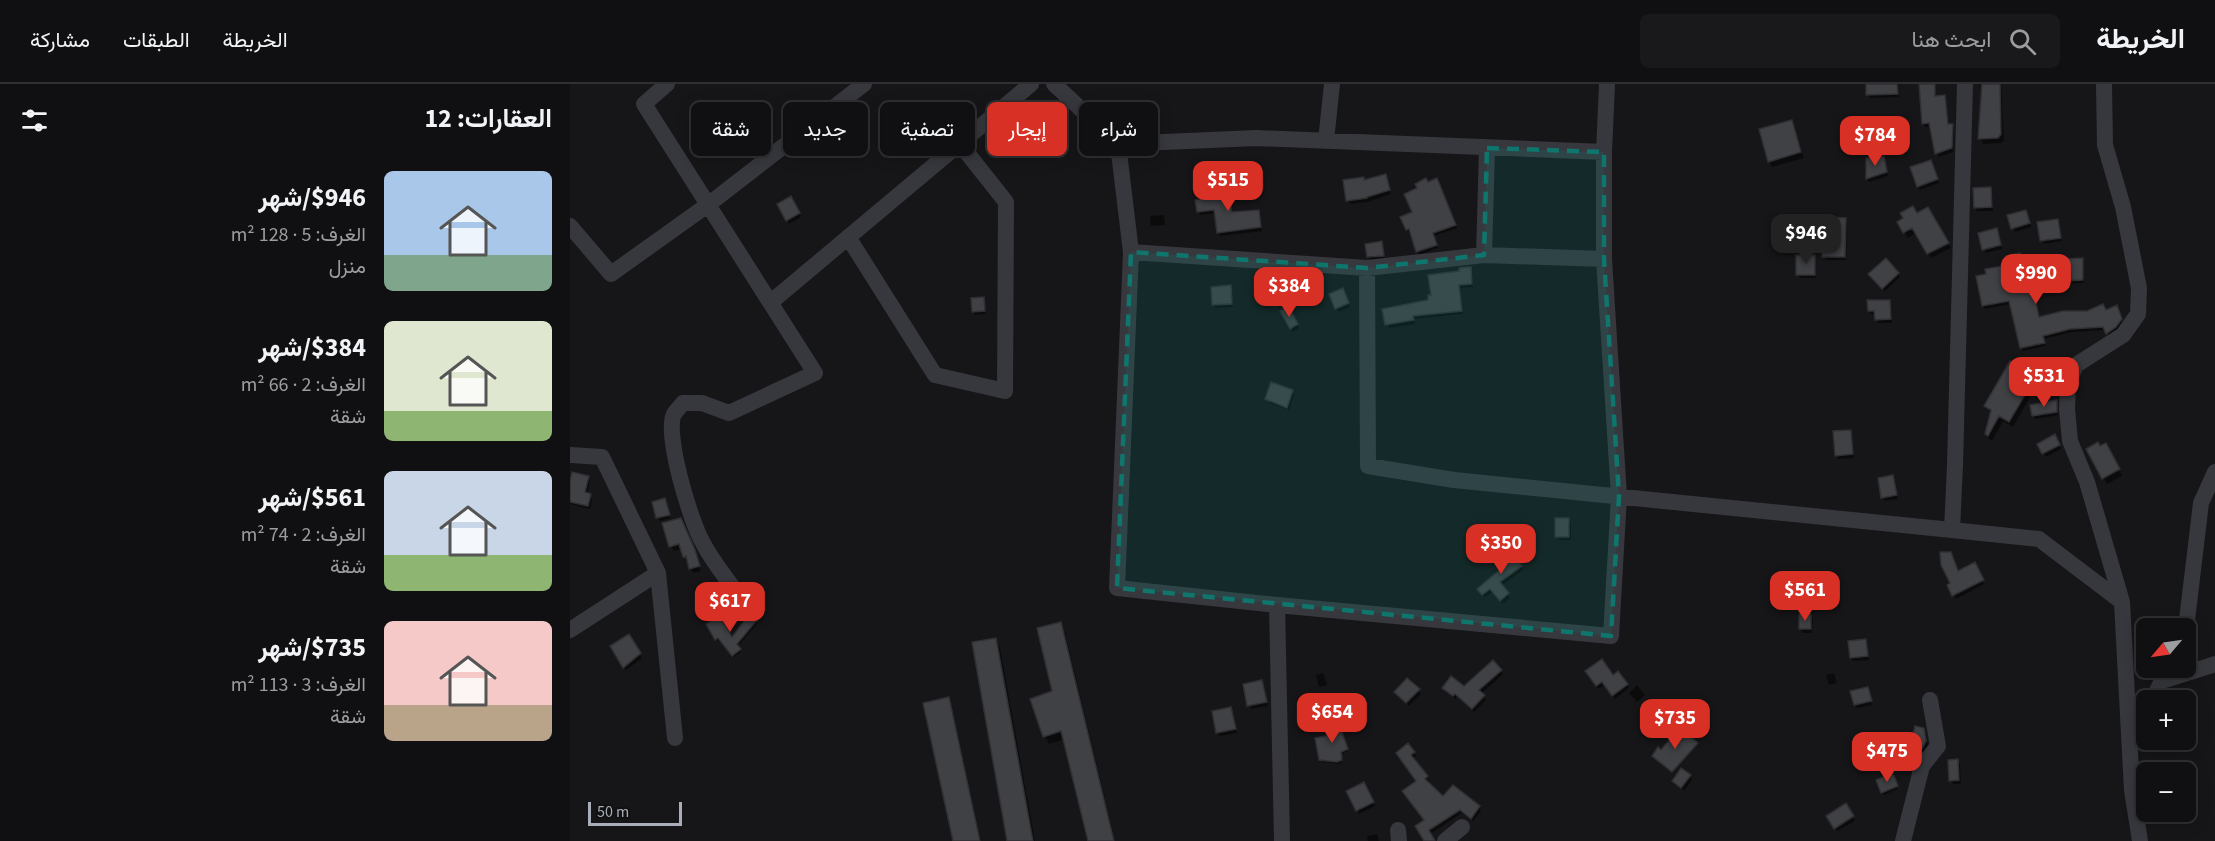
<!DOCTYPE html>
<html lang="ar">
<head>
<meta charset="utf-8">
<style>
	body { margin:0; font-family:"Source Sans 3",Vazirmatn,sans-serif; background:#19191b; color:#f1f3f6; direction:rtl; height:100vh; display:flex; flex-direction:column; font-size:22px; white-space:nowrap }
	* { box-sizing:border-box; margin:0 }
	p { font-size:20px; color:#9c9d9f }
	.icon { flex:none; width:33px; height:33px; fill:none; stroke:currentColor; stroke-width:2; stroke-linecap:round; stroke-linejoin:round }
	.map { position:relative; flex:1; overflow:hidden; direction:ltr }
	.panel { display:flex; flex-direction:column; background:#101012; width:570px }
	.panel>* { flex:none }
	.guide { position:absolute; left:18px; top:18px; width:570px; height:54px; direction:rtl; display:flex; gap:12px }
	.needle { width:39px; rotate:241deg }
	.tools { position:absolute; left:1566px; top:534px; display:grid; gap:12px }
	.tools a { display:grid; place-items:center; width:60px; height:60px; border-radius:9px; background:#101012; box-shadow:0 3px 15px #0003,0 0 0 2px #303032; font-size:30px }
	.scale { position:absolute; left:18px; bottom:15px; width:94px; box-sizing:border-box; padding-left:6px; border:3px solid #a8adb8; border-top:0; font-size:16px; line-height:21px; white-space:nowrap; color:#a8adb8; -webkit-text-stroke:4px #111113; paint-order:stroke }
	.price { position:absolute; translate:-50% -51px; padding:0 14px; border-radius:12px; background:#d93025; color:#fff; font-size:20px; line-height:39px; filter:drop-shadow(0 2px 3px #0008) }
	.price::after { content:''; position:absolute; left:50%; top:36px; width:18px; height:14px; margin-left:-9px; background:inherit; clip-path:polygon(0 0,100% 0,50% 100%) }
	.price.active { background:#222; color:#fff }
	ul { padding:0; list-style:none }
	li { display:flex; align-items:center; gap:18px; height:150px; padding:0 18px }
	li span { display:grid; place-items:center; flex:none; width:168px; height:120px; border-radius:9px; color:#555 }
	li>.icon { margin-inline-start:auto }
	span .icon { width:72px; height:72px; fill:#fffc; stroke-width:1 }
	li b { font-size:26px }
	h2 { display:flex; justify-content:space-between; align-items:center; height:72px; padding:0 18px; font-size:26px }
	.chip { padding:0 21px; border-radius:9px; background:#101012; box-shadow:0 3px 15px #0003,0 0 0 2px #303032; font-size:21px; line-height:54px }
	.chip.active { background:#d93025; color:#fff }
	header { display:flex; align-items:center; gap:36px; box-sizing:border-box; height:84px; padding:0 30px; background:#101012; border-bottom:2px solid #303032 }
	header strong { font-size:28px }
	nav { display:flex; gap:33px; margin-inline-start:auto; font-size:21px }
	.search { width:420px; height:54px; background:#19191b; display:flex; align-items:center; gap:15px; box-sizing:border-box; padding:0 21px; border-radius:9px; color:#9c9d9f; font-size:22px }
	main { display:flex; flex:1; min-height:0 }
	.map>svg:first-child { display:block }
	.shadow { fill:#0007 }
	.building { fill:#404145; stroke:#303034; stroke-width:1.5 }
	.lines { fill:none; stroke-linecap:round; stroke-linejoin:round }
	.minor { stroke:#37383d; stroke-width:16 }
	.marked { fill:#0f766e; fill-opacity:0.2; stroke:#0f766e; stroke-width:4.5; stroke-dasharray:12 8; stroke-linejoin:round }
</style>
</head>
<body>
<header>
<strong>الخريطة</strong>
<div class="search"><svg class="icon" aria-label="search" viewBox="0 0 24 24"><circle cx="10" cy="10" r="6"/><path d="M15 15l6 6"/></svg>ابحث هنا</div>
<nav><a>الخريطة</a><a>الطبقات</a><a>مشاركة</a></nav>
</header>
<main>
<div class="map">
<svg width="1645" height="757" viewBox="0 0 1645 757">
	<rect width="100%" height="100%" fill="#161618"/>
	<!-- shadow -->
	<path class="shadow" d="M1297,0H1328L1329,13L1300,14Z
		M1350,0H1366V14L1374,13L1376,16L1379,42L1382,41L1384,45L1383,68L1369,73L1367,69L1361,43H1355L1353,40Z
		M1413,0H1431L1434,57L1431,59L1413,60L1410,54Z
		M1221,38L1234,74L1202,83L1199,77Z
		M1314,73L1318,92L1299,98L1297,95L1298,75Z
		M1362,81L1369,99L1350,106L1348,102Z
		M817,96L821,110L798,118L780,120L775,97Z
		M657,99L663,129L688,127L692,147L650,152L646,129L630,131L627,117L649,114Z
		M869,99L887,144L864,152L868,164L849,171L841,148L839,149L832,134L844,129L858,100Z
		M1420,105L1422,108L1423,127H1407L1405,124Z
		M221,114L231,133L219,140L209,120Z
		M1357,125L1381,164L1361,174L1346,149L1338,154L1329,138Z
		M1455,127L1461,143L1445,148L1439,132Z
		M594,131L595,141L581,142L580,132Z
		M1275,135L1277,139L1276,176H1256L1254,172Z
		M1487,136L1492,157L1474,160L1469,139Z
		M1428,149L1432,165L1416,169L1409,150Z
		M811,159L815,175L800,177L796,161Z
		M1450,171L1455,193L1469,194L1472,212L1465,214L1470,235L1548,227L1553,239L1547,247L1539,252L1536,246L1502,248L1474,255L1475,262L1453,267L1441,220L1415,225L1413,221L1418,191L1439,182Z
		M1244,173L1246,176V194H1230L1228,191Z
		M1512,176L1514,180V199L1497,200L1495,197Z
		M900,185L903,203L890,204L893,230L844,235L845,240L819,244L814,226L860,218L890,188Z
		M1328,190L1330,193L1315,207L1302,194Z
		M660,203L663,223L646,224L644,221Z
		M774,210L780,223L769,228L766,224Z
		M413,214L416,230L405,231L403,227Z
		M1319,217L1321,221L1322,239H1308L1306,230H1301L1299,227Z
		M718,224L729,244L723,248L712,228Z
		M1464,293L1468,299L1443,343L1433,337L1422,357L1420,356L1416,350L1422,329L1416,322Z
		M722,308L724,311L719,326L699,319L697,315Z
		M1486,318L1488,331L1466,335L1463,332Z
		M1280,347L1284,374L1268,375L1266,371Z
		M1484,352L1491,365L1476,373L1469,361Z
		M1536,361L1552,392L1537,400L1518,365L1530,364Z
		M1322,393L1328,415L1315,417L1313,414Z
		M18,394L20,397L17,410L22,415L20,425L0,420V403Z
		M96,419L100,434L90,437L88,434Z
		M999,436L1001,439V456H989L987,452Z
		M113,441L131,487L123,489L112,465L104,467L101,462Z
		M1404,480L1414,500L1386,515L1379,501L1388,488Z
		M951,483L953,486L931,502L940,514L933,520L923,508L915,513L911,509Z
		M1240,532L1243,535L1242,549H1233L1231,545Z
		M186,537L187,540L167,563L171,568L164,573L151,556L148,557L138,540L162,555Z
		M491,540L495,548L545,757H519L495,655L479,660L475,652L484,608Z
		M58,552L72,574L56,586L42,563Z
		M425,555L430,564L465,757H439Z
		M1295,557L1299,576L1283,577L1281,574Z
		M931,586L933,590L911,610L916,616L904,628L887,612L885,615L874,605L894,604Z
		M753,589L757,601L749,603L746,591Z
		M1264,589L1267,599L1259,601L1256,591Z
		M1019,591L1043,593L1057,601L1059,604L1045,615L1035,600L1029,605Z
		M692,597L698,622L681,625L679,621Z
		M1067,601L1075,611L1067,618L1059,609Z
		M1297,604L1302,621L1287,624L1285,621Z
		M848,606L851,610L839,622L828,611Z
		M378,615L382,623L411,757H385Z
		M660,625L667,649L650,652L648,649Z
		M769,641L778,667L771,670L772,678L769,680L752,678L751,676Z
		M1353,646L1358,661L1354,668L1343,665L1341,661Z
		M1127,660L1103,688L1084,673L1091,668Z
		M844,668L846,672L842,675L857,693L858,696L856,698L873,714L909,723L911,727L903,737L892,729L860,750L855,757L856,737L848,698L829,672Z
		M1388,677L1390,681L1391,700H1383L1381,696Z
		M1120,692L1122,696L1114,707L1103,697Z
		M1324,694L1328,705L1314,711L1312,708Z
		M793,700L805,722L789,730L778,708Z
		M1276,721L1285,737L1267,747L1258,732Z
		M807,750L809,757H798L797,752Z"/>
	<!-- building -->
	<path class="building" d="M1296,0H1327L1328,10L1296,11Z
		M1349,0H1365V12L1375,11L1378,40H1383L1382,64L1365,70L1359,39L1352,40Z
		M1412,0H1430L1431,50L1428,54L1408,55Z
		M1222,36L1231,68L1198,78L1189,45Z
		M1314,72L1317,88L1296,95V74Z
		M1361,76L1368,95L1347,103L1340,83Z
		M816,90L820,106L797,113V114L776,117L773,96L794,93V96Z
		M856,94L858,98L867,94L886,141L863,149L867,161L846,168L839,145L836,146L830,133L842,128L834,110L847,104L845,100Z
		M657,98L662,128L689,126L691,143L647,149L644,126L627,128L625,116L647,112L646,99Z
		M1421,103L1422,123L1404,124L1403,104Z
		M221,112L230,129L216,137L207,120Z
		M1343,122L1347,129L1358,123L1379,159L1357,170L1342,144L1333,149L1327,138L1333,134L1330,129Z
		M1456,126L1460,139L1441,145L1437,131Z
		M1257,133L1276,134L1275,173H1252V159H1257Z
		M1488,135L1491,154L1470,157L1467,138Z
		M1427,144L1431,161L1412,166L1408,149Z
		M812,157L814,172L797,173L795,160Z
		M1450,169L1454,192L1468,189L1471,209L1464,210L1469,233L1493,227H1517L1533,220L1536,226L1547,221L1552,235L1546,243L1536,250L1533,243L1500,245L1473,252L1475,259L1450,264L1439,217L1412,222L1406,192L1416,190L1415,185L1438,181L1436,172Z
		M1226,171H1245V191H1226Z
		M1316,174L1329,189L1312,205L1298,190Z
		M1513,174V196L1494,197L1493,175Z
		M898,183H901L902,200L889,201L892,227L843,232L844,236L815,241L812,225L858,216V211H861L858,191L889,187V184Z
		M661,201L662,220L642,221L641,203Z
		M773,204L779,219L765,225L759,210Z
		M414,213L415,227L402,228L401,214Z
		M1297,216H1320L1321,235L1305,236L1304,227H1298Z
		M718,222L728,240L720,245L710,227Z
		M1440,277L1466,292L1439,338L1429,332L1418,352L1415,350L1421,326L1414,322Z
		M701,298L723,306L717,324L695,315Z
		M1487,316V328L1462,332L1460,321Z
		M1281,346L1283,370L1265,372L1263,347Z
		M1485,350L1490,361L1472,370L1467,360Z
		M1528,358L1530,362L1536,359L1550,385L1532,395L1516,365Z
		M2,388L19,392L15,408L21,410L18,422L0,418V397Z
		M1323,391L1327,411L1311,414L1308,394Z
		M95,414L100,431L86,434L82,418Z
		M111,434L125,466L130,482L119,485L116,472L113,473L109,460L99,463L92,439Z
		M985,434H999V453H985Z
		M939,464L952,482L930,498L939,509L930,517L920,505L912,511L907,505L933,483L926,473Z
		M1370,468H1381L1388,487L1405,478L1414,496L1382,512L1377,501L1380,499L1371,481Z
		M1229,530H1241V545H1229Z
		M150,532L162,553L177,533L182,532L187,536L167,560L171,565L162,572L148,554L145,556L136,540Z
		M491,538L544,757H518L491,647L473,653L460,615L482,607L467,544Z
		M59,550L71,569L53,584L40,562Z
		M426,554L463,757H437L402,558Z
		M1296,555L1298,572L1280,574L1278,557Z
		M1032,575L1043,591L1048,587L1058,600L1042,612L1032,598L1026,602L1015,587Z
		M923,576L932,586L909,606L915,611L902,625L885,610L883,612L872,604L881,592L894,602Z
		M837,594L850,605L836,619L824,608Z
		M692,596L697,618L677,622L673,600Z
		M1298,603L1302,617L1284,621L1280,607Z
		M379,613L410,757H383L353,619Z
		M661,623L666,645L646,649L642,627Z
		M768,637L778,665L771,668L772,676L767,678L749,676L745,654L760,651L756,642Z
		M1345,642L1354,644L1356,657L1352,665L1340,662Z
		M1110,643L1128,659L1102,688L1082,672L1088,663L1091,666Z
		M838,659L845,668L841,671L858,692L855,695L873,712L883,701L910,722L901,735L890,726L859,746L865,757H854L845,742L854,736L832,707L846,697L826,669Z
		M1388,675L1389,696L1379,697L1378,676Z
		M1111,684L1121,691L1111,704L1102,697Z
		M1323,689L1328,702L1311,709L1306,696Z
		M794,698L804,718L786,727L776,707Z
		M1276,719L1284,732L1264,745L1256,732Z"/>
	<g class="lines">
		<!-- minor -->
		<path class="minor" d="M97,0L74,20L245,289L159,329L132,319H113C110,323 106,327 104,330C94,350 121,439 133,459C145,482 163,503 178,523
			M484,0L548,60L561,168L547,504L707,521L1041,552L1049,412L1034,175V68L686,54L548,60
			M1395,0L1385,381L1382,446L1469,455L1552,518
			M1534,0L1535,61L1553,123L1569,204L1568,230L1553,251L1506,281L1498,300L1497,325L1500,357L1517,398L1552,518L1562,706L1570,757
			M756,57L762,0
			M917,64L914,171L1034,175
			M1034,68L1037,0
			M0,142L41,190L139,120L294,0
			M278,153L365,291L435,307L436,118L390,60
			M561,168L797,184L914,171
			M797,184L798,382L884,396L1382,446
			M201,218L461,0
			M0,371L32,373L88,489L105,654
			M707,521L712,757
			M1613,544L1617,536L1631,419L1645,388
			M0,546L88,489
			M1592,597L1645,580
			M1583,616L1596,587
			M1561,659L1576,629
			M828,746L829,757
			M875,757L892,743
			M1333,757L1352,682L1368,662L1360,616"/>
	</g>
	<!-- marked area -->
	<path class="marked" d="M917,64L1034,68V175L1049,412L1041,552L547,504L561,168L797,184L914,171Z"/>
</svg>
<div class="tools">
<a><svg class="needle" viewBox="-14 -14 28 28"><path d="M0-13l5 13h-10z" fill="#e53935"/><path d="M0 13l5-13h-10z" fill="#9c9d9f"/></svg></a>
<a>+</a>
<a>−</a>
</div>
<div class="scale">50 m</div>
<b class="price" style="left:1305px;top:83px">$784</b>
<b class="price" style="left:658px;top:128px">$515</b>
<b class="price active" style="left:1236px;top:181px">$946</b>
<b class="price" style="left:1466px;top:221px">$990</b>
<b class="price" style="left:719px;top:234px">$384</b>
<b class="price" style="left:1474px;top:324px">$531</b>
<b class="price" style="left:931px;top:491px">$350</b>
<b class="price" style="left:1235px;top:538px">$561</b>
<b class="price" style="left:160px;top:549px">$617</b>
<b class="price" style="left:762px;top:660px">$654</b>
<b class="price" style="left:1105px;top:666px">$735</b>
<b class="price" style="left:1317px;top:699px">$475</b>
<div class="guide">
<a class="chip">شراء</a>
<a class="chip active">إيجار</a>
<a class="chip">تصفية</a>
<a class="chip">جديد</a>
<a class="chip">شقة</a>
</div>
</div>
<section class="panel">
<h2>العقارات: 12<svg class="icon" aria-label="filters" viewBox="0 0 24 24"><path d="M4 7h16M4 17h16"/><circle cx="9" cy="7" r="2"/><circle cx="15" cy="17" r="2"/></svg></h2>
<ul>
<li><span style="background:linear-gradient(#a9c7e8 70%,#7fa58c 0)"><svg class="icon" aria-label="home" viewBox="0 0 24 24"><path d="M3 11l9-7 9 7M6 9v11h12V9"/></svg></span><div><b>$946/شهر</b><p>الغرف: 5 · 128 m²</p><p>منزل</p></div></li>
<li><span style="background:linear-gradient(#dfe7d0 75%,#8fb573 0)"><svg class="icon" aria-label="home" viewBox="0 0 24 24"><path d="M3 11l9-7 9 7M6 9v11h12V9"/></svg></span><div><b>$384/شهر</b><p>الغرف: 2 · 66 m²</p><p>شقة</p></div></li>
<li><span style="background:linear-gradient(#c9d6e8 70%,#8fb573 0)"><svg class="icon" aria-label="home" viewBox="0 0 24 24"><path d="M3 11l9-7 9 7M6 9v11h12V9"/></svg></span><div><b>$561/شهر</b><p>الغرف: 2 · 74 m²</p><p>شقة</p></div></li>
<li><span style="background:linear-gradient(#f6c9c9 70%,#b9a48a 0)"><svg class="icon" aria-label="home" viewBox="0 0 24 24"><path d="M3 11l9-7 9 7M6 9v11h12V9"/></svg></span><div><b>$735/شهر</b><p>الغرف: 3 · 113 m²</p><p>شقة</p></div></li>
</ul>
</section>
</main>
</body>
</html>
